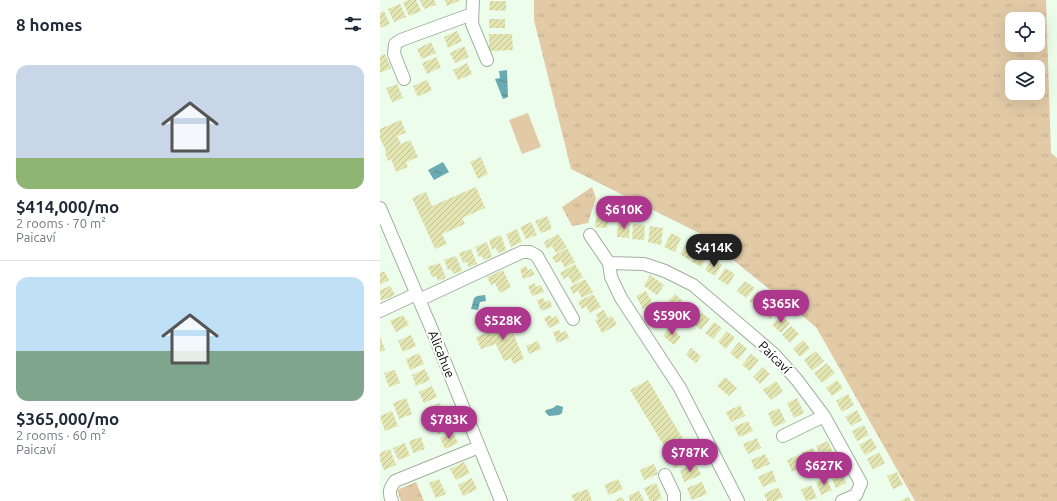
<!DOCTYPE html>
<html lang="en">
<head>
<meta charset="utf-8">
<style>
	body { margin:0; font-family:Ubuntu,sans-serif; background:#f2f2f3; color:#1f2937; height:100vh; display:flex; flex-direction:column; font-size:15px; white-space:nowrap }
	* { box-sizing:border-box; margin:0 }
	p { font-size:13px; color:#747a83 }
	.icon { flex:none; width:22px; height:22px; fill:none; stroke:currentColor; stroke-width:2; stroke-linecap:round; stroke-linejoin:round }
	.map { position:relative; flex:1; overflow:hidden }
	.sheet { display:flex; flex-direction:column; background:#fff; width:380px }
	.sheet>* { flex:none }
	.tools { position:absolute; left:625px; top:12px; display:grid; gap:8px }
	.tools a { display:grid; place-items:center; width:40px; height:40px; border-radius:8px; background:#fff; box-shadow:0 4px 16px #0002; font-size:20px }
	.price { position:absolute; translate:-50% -34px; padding:0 9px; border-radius:14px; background:#ae378e; color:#fff; font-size:13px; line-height:26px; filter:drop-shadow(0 1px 2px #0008) }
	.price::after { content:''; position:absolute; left:50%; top:24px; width:12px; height:9px; margin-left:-6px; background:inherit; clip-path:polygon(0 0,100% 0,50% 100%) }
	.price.on { background:#222; color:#fff }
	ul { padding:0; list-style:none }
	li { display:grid; align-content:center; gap:8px; height:212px; padding:0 16px }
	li+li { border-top:1px solid #e0e1e3 }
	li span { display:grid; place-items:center; height:124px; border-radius:12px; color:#555 }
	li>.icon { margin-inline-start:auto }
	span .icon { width:72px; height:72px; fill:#fffc; stroke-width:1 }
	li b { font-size:17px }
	h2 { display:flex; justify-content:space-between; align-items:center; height:48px; padding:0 16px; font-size:17px }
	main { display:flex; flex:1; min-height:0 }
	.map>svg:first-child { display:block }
	.grass { fill:url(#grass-tufts); fill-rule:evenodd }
	.garden { fill:#e2caa7 }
	.water { fill:url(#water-ripples) }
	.building { fill:url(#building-hatch) }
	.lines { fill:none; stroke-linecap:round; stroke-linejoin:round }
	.minor-casing { stroke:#a2b0a0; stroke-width:14 }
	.minor { stroke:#fff; stroke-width:12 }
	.labels { text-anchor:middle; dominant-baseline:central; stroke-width:4; stroke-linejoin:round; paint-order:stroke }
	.street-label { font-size:13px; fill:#0a0f09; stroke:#fff }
</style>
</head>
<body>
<main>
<section class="sheet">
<h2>8 homes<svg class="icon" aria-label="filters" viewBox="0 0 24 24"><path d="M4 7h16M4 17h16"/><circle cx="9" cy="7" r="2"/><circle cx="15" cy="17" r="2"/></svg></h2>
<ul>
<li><span style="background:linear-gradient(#c9d6e8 75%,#8fb573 0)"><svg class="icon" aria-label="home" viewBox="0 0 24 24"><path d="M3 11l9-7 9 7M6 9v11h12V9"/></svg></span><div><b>$414,000/mo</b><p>2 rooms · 70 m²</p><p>Paicaví</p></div></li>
<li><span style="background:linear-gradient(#bfe0f5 60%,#7fa58c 0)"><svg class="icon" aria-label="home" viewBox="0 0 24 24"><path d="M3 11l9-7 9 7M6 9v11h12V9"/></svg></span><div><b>$365,000/mo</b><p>2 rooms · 60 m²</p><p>Paicaví</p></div></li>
</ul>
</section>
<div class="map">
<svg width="677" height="501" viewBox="0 0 677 501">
	<defs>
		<pattern id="grass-tufts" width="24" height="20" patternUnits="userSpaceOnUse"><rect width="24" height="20" fill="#e2caa7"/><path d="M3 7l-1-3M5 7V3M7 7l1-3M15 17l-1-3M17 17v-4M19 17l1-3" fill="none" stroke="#c1ac8e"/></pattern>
		<pattern id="water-ripples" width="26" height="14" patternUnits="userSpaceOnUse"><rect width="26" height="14" fill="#69aab3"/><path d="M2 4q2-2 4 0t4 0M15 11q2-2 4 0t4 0" fill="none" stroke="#558990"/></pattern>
		<pattern id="building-hatch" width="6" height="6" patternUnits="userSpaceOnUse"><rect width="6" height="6" fill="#e2e5b1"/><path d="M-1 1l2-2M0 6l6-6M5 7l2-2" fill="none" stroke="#c1c397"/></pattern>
	</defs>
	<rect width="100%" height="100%" fill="#edfdeb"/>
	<!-- grass -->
	<path class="grass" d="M154,0H666L671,153L677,158V501H535L436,327L321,234L191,169L154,20ZM632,19H658V45H632ZM632,67H658V93H632Z
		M212,187L216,198L208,223L192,226L182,207Z
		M36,482L44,501H21L17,490Z"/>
	<!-- garden -->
	<path class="garden" d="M148,113L161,147L142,154L129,120Z"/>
	<!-- water -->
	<path class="water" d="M127,70L128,97L123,99L115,79L120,78L119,71Z
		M63,162L69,172L54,180L48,170Z
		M105,295L106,301L100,302L98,310L91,309L94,298L97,296Z
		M177,405L183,407L182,413L179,415L169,416L165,412L166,410L173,408Z"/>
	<!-- building -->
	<path class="building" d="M29,0H36L41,11L29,16L23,2Z
		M40,0H54L56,5L44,9Z
		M65,0H81L67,6Z
		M110,1H126V11L109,10Z
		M20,4L26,17L14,22L8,9Z
		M4,11L10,24L0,28V13Z
		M109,19H125V28H109Z
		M77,31L82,41L68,48L64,37Z
		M109,34H132L133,50L109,51Z
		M51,42L56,53L42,59L37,49Z
		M84,46L89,57L75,63L70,53Z
		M5,54L11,68L0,73V56Z
		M56,57L61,67L47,74L42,63Z
		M87,63L92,74L78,80L73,70Z
		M47,80L52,90L38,97L33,86Z
		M17,84L23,98L12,102L6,88Z
		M21,120L26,133L17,136L21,144L30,140L38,157L26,162L28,167L16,172L11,159L8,161L5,152L6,151L0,138V129Z
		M101,157L108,174L98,179L90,162Z
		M96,187L105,208L82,218L85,224L62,234L67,244L55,249L32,198L46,192L52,206Z
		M217,211L229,212L227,228L215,227Z
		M167,216L172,229L161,233L155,221Z
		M151,222L157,235L146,239L140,227Z
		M238,222L250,223L249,238L237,237Z
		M253,224L265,225L264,240L252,239Z
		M270,226L283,228L281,245L268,242Z
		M137,229L142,242L131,247L126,234Z
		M291,233L301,238L295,252L284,247Z
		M178,234L187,247L176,253L172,246L167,249L164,242Z
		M121,235L126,250L118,253L116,248L112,250L109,240Z
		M107,242L112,257L104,260L102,256L99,257L95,247Z
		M307,243L316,249L309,260L300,254Z
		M187,248L195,262L185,268L181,261L176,263L172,257Z
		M91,249L97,264L88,267L87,262L83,263L79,253Z
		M318,250L328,256L321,267L311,261Z
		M76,256L82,271L73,274L71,269L68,270L64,260Z
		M332,259L342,265L335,276L325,270Z
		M60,263L66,278L58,281L56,276L52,277L48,267Z
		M195,264L203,277L193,284L188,276L184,279L180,273Z
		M146,266L148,270L152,269L155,275L143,279L140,269Z
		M345,268L355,274L348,285L338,279Z
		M123,270L131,287L120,293L115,283L111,285L107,277Z
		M4,271L9,280L0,285V273Z
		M270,275L284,285L277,295L264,286Z
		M205,279L213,292L202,298L198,291L193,294L190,287Z
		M365,281L375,288L366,298L357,291Z
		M155,283L156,287L161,285L164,292L152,296L148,286Z
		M10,286L15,295L1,301L0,290Z
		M266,291L273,304L263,309L256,296Z
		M378,291L387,297L379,308L369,301Z
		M213,294L221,307L210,313L206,306L202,309L198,302Z
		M295,294L304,302L294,313L285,305Z
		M163,298L165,302L170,300L172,307L161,311L157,300Z
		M389,301L398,308L390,319L381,312Z
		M308,303L316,310L307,321L299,314Z
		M224,310L228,318L232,316L237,325L222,333L215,320L218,319L216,314Z
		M322,313L330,319L321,330L313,323Z
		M23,315L29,325L16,332L10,321Z
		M170,315L172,318L177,316L180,323L169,328L164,318Z
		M401,315L410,323L401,333L392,325Z
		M121,317L134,318L133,333L144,359L133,364L131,358L124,361L116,344L101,349L96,337L120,328Z
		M334,322L342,328L333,339L325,333Z
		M411,326L419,334L410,343L402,335Z
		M290,327L301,337L294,345L283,336Z
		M179,330L181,333L186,331L189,338L177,343L173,332Z
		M347,331L355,338L346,349L338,342Z
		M31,335L36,346L23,352L18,341Z
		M0,336L5,350L0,352Z
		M423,340L430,348L420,357L413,349Z
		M158,341L161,349L149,354L146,346Z
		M359,342L367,349L358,360L350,353Z
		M311,348L321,356L316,363L306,355Z
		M436,351L444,361L432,371L424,360Z
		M39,353L44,364L30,370L26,359Z
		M371,354L379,360L370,371L362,365Z
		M447,363L455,373L442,383L434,373Z
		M383,367L390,374L380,384L373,377Z
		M45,369L50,380L36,386L32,375Z
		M15,370L20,383L9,387L4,373Z
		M345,377L357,388L349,396L337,386Z
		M268,380L303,439L286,449L250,390Z
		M457,380L463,388L452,396L446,388Z
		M396,381L403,391L391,400L383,390Z
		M52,386L57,397L44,403L39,392Z
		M468,394L474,405L462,412L456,401Z
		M26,398L32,414L19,419L13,403Z
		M417,398L424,413L414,418L407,403Z
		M60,403L64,414L51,419L46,408Z
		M360,405L365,416L351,422L346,412Z
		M399,408L406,422L394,427L388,413Z
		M477,410L482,420L471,426L465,417Z
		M12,411L18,426L5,431L0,416Z
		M67,418L71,429L58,434L53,423Z
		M368,421L373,431L359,437L354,427Z
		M484,425L489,435L477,441L472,431Z
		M73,432L78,443L65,449L60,438Z
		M41,437L45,449L33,453L29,441Z
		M377,438L381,448L368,454L363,444Z
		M491,438L497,448L485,455L479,445Z
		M448,441L453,453L441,458L436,446Z
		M25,443L30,456L18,460L13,448Z
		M433,448L438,460L427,465L422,453Z
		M10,449L16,465L4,470L0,460V453Z
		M307,449L312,461L294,468L289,457Z
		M499,452L505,463L493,470L487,459Z
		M385,454L390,464L375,470L371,460Z
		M419,455L424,467L412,472L407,460Z
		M84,462L90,473L76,480L70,469Z
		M274,464L278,474L264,480L260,470Z
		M316,464L321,475L304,482L300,470Z
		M392,470L396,481L383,487L378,477Z
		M461,471L466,483L456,488L450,475Z
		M517,472L523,485L513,489L507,476Z
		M92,478L97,489L83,496L78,485Z
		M446,478L452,490L441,495L436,482Z
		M59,479L66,494L56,498L49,483Z
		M238,479L243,489L229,495L224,485Z
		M322,482L327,494L312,500L307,488Z
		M276,483L282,498L276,501H270L264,488Z
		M431,485L437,498L426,501L421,490Z
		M398,487L403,497L395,501H387L384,494Z
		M208,489L212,501H194L191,495Z
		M259,491L264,501H250L248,496Z
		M242,497L244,501H234Z
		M529,497L531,501H520Z"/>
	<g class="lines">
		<!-- minor casing -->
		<g class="minor-casing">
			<path id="minor" d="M93,0L92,24L107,60
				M24,79L14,54L15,44L21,40L92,14
				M0,208L52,330L121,501
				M210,235L229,263L231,277L241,298L300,388L358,501
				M229,263L264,264L285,271L313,285L394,354L417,380L444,416L481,483L476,495L462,501
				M39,300L142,252H150L157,256L193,319
				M0,311L36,294
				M403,436L444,416
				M285,475L294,494V501
				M12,501C8,492 10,488 15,481L99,447"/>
		</g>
		<!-- minor -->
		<use href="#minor" class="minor"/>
	</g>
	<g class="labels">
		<!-- street labels -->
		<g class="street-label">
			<text transform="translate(62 354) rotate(68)">Alicahue</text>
			<text transform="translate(395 357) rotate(45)">Paicaví</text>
		</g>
	</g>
</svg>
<div class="tools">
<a><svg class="icon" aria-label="locate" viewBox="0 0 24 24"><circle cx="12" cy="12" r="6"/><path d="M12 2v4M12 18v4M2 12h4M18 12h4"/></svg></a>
<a><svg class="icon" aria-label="layers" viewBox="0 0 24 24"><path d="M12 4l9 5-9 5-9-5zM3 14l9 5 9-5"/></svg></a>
</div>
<b class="price" style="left:244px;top:230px">$610K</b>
<b class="price on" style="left:334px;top:268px">$414K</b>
<b class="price" style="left:401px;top:324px">$365K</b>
<b class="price" style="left:292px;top:336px">$590K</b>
<b class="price" style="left:123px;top:341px">$528K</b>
<b class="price" style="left:69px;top:440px">$783K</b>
<b class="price" style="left:310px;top:473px">$787K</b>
<b class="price" style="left:444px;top:486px">$627K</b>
</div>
</main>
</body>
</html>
